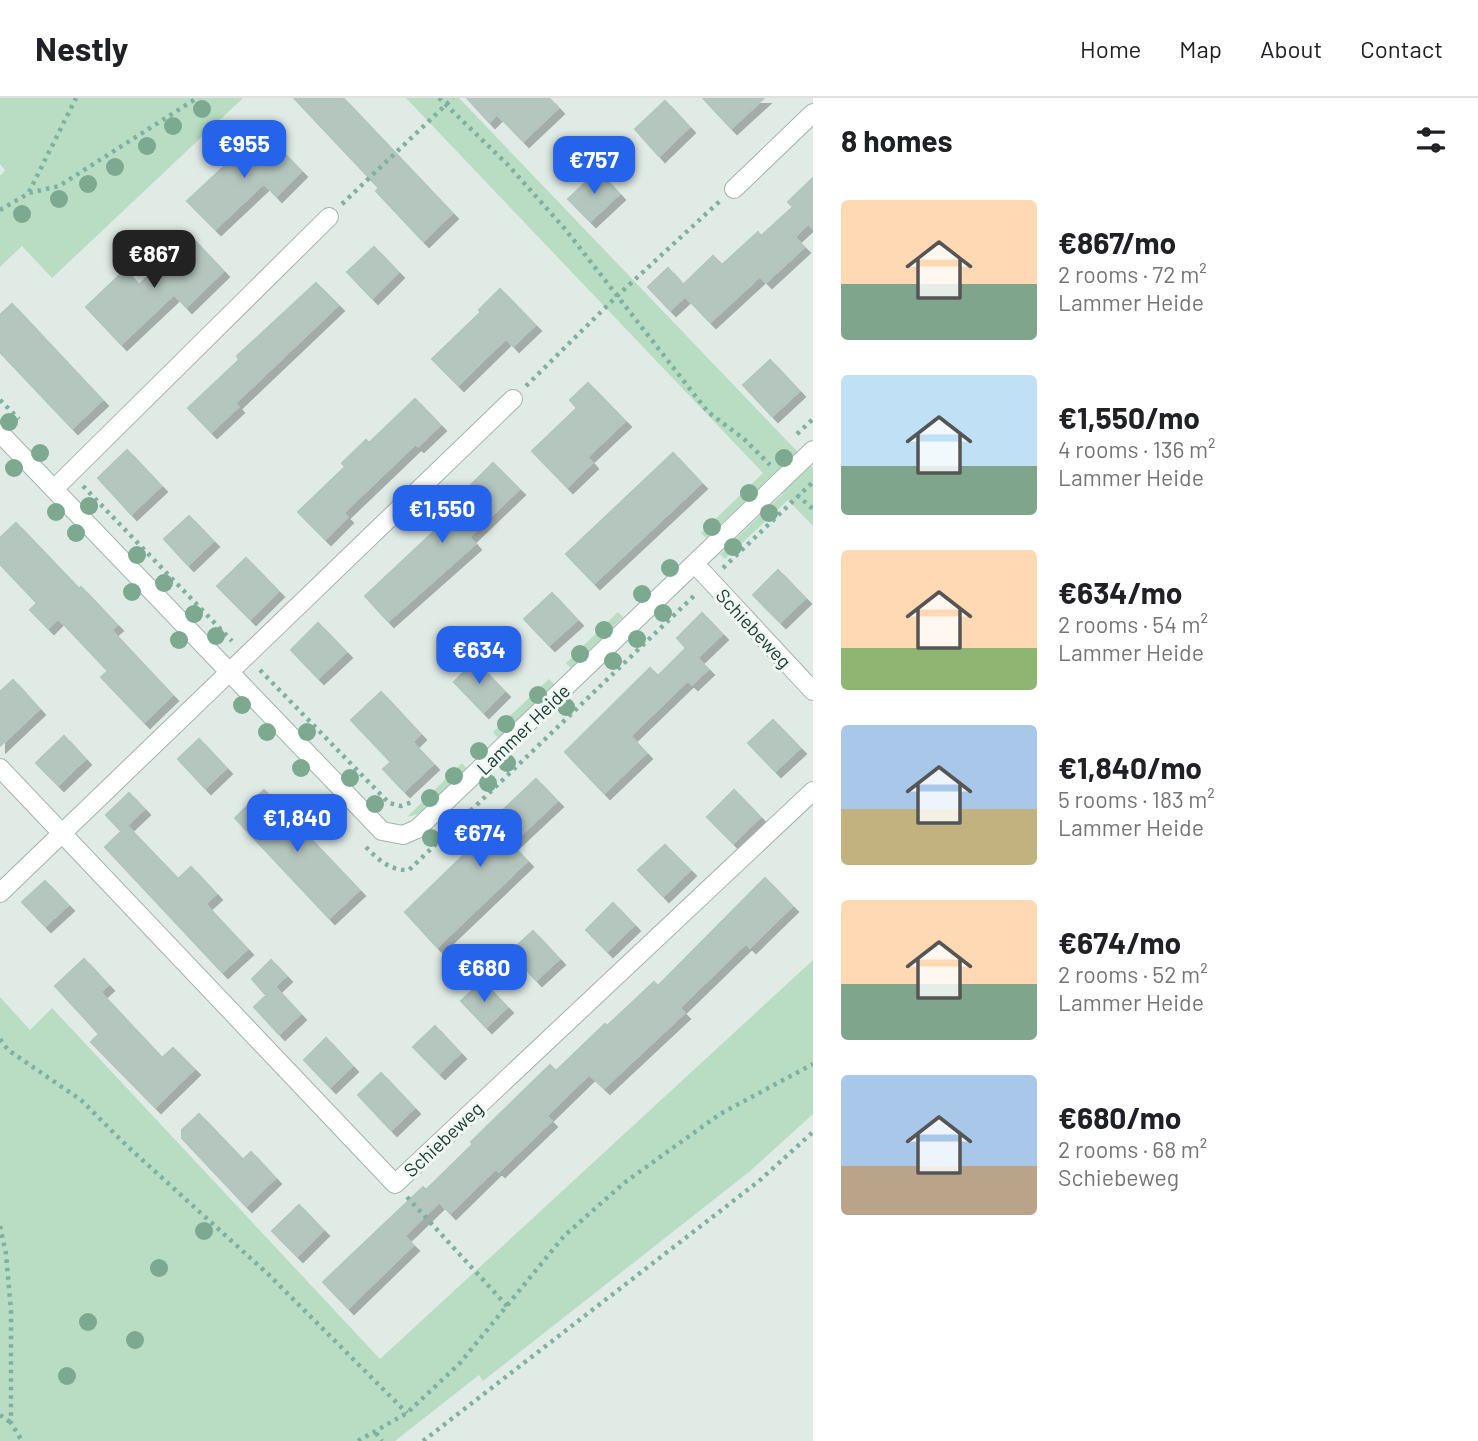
<!DOCTYPE html>
<html lang="en">
<head>
<meta charset="utf-8">
<style>
	body { margin:0; font-family:Barlow,sans-serif; background:#f2f2f2; color:#202124; height:100vh; display:flex; flex-direction:column; font-size:26px; white-space:nowrap }
	* { box-sizing:border-box; margin:0 }
	p { font-size:23px; color:#757577 }
	.icon { flex:none; width:38px; height:38px; fill:none; stroke:currentColor; stroke-width:2; stroke-linecap:round; stroke-linejoin:round }
	.map { position:relative; flex:1; overflow:hidden }
	.sheet { display:flex; flex-direction:column; background:#fff; width:665px }
	.sheet>* { flex:none }
	.price { position:absolute; translate:-50% -60px; padding:0 16px; border-radius:14px; background:#2563eb; color:#fff; font-size:23px; line-height:46px; filter:drop-shadow(0 2px 4px #0008) }
	.price::after { content:''; position:absolute; left:50%; top:42px; width:21px; height:16px; margin-left:-10px; background:inherit; clip-path:polygon(0 0,100% 0,50% 100%) }
	.price.active { background:#222; color:#fff }
	ul { padding:0; list-style:none }
	li { display:flex; align-items:center; gap:21px; height:175px; padding:0 28px }
	li span { display:grid; place-items:center; flex:none; width:196px; height:140px; border-radius:7px; color:#555 }
	li>.icon { margin-inline-start:auto }
	span .icon { width:84px; height:84px; fill:#fffc; stroke-width:1 }
	li b { font-size:30px }
	h2 { display:flex; justify-content:space-between; align-items:center; height:84px; padding:0 28px; font-size:30px }
	header { display:flex; align-items:center; gap:42px; box-sizing:border-box; height:98px; padding:0 35px; background:#fff; border-bottom:2px solid #e0e0e0 }
	header strong { font-size:33px }
	nav { display:flex; gap:38px; margin-inline-start:auto; font-size:24px }
	main { display:flex; flex:1; min-height:0 }
	.map>svg:first-child { display:block }
	.green { fill:#b8ddc3 }
	.building { fill:#b5c6bf; stroke:#b2c5be; stroke-width:2; filter:url(#shadow) }
	.lines { fill:none; stroke-linecap:round; stroke-linejoin:round }
	.street-casing { stroke:#a3b3ad; stroke-width:20 }
	.path { stroke:#80b0a2; stroke-width:4.5; stroke-dasharray:3.5 5; stroke-linecap:butt }
	.street { stroke:#fff; stroke-width:18 }
	.tree { fill:#7ca98f }
	.labels { text-anchor:middle; dominant-baseline:central; stroke-width:6; stroke-linejoin:round; paint-order:stroke }
	.street-label { font-size:19px; fill:#203c35; stroke:#f0f8f4 }
</style>
</head>
<body>
<header>
<strong>Nestly</strong>
<nav><a>Home</a><a>Map</a><a>About</a><a>Contact</a></nav>
</header>
<main>
<div class="map">
<svg width="813" height="1343" viewBox="0 0 813 1343">
	<defs>
		<filter id="shadow"><feDropShadow dx="6" dy="6" stdDeviation="0" flood-color="#0004"/></filter>
	</defs>
	<rect width="100%" height="100%" fill="#e0ebe6"/>
	<!-- green -->
	<path class="green" d="M0,0H243L52,180L22,148L0,169V78L5,72L0,66Z
		M406,0H459L813,370V428L788,402L725,461L720,456L783,396L768,381L706,440L701,435L763,375Z
		M618,514L623,519L571,570L566,565Z
		M549,581L554,586L498,640L493,634Z
		M462,665L466,670L425,711L418,716L407,719Z
		M813,862V1016L749,1074L483,1283L479,1277L395,1343H0V899L30,932L52,910L380,1261Z"/>
	<!-- building -->
	<path class="building" d="M294,0H343L452,115L423,143L376,93L379,90Z
		M467,0H549L558,10L523,43L497,16L489,24Z
		M703,0H764L731,30Z
		M665,3L689,29L659,58L635,31Z
		M262,33L301,73L276,98L264,85L215,131L187,103Z
		M598,73L619,96L590,123L568,101Z
		M813,80V130L808,126L794,139L804,149L766,184L760,178L710,224L685,198L670,212L648,189L668,170L683,187L713,158L722,167L758,134L761,138L793,109L788,104Z
		M190,138L223,173L186,209L174,196L121,246L86,209L125,172L139,187Z
		M374,149L398,174L372,200L347,174Z
		M316,185L338,207L235,305L238,309L211,334L188,310L239,262L237,258Z
		M500,191L535,227L513,248L506,240L458,287L432,261L481,214L479,212Z
		M12,206L102,302L72,330L0,254V217Z
		M770,262L799,293L772,318L743,287Z
		M588,285L625,323L587,359L592,365L567,389L532,353L577,310L570,302Z
		M415,301L440,327L418,348L415,346L343,415L347,419L325,441L298,414L345,369L342,365L366,342L369,345Z
		M127,352L161,388L131,416L98,380Z
		M673,355L701,385L594,485L566,456Z
		M493,365L519,391L469,439L475,446L388,523L365,498L475,395L469,389Z
		M189,418L213,443L188,467L164,441Z
		M16,425L79,491L81,489L117,527L111,532L172,597L144,624L101,579L108,573L58,520L48,530L30,512L37,505L0,466V440Z
		M246,460L278,493L250,521L217,488Z
		M778,472L805,500L780,524L753,497Z
		M552,495L577,522L549,547L524,521Z
		M702,515L722,536L697,560L708,571L692,586L688,582L630,638L646,655L604,695L565,654L650,570L658,578L686,550L677,540Z
		M318,525L346,554L318,580L291,552Z
		M475,563L504,593L483,614L454,584Z
		M13,582L39,611L0,648V594Z
		M381,594L420,636L412,644L433,666L404,693L383,671L391,664L351,622Z
		M773,622L800,650L775,673L748,645Z
		M64,638L85,661L58,687L36,665Z
		M199,641L226,670L205,690L178,661Z
		M536,681L557,703L511,746L527,763L437,849L405,814L505,717L502,713Z
		M264,692L359,792L329,820L235,720Z
		M734,692L760,719L733,745L707,719Z
		M129,695L144,711L121,733L106,717Z
		M127,728L178,781L191,769L216,796L205,806L247,851L222,874L105,749Z
		M665,747L690,772L663,798L638,772Z
		M765,780L792,808L750,849L746,845L679,910L684,915L604,990L589,976L546,1018L551,1023L499,1073L496,1070L450,1115L427,1091L473,1046L471,1044L550,967L556,973L605,926L607,928L654,884L658,888Z
		M45,783L68,807L45,828L22,804Z
		M613,805L634,827L607,853L586,832Z
		M533,833L559,861L536,882L510,854Z
		M84,861L108,887L100,894L162,960L173,950L194,971L155,1009L91,944L99,936L55,888Z
		M271,862L286,878L266,897L252,881Z
		M482,883L507,909L486,929L461,903Z
		M275,889L300,916L279,936L254,909Z
		M435,928L460,955L439,975L413,949Z
		M326,940L352,968L330,989L304,962Z
		M381,975L414,1010L391,1032L358,997Z
		M199,1016L243,1062L251,1054L275,1080L246,1108L182,1040V1032Z
		M423,1089L439,1104L404,1138L413,1147L348,1210L323,1184Z
		M299,1107L323,1132L297,1158L272,1133Z"/>
	<g class="lines">
		<!-- street casing -->
		<g class="street-casing">
			<path id="street" d="M734,91L813,15
				M0,335L382,733L403,737L417,731L813,352
				M54,391L329,119
				M695,466L813,593
				M0,670L395,1086L813,693
				M0,795L513,301"/>
		</g>
		<!-- path -->
		<path class="path" d="M439,0L508,67L565,131L708,314L744,341L770,367
			M29,94L76,0
			M342,106L453,0
			M0,112L29,95L59,88L197,0
			M526,288L617,198L720,103
			M0,302L19,321
			M797,336L813,321
			M83,388L232,543
			M797,397L813,411
			M723,470L813,384
			M260,572L389,705L401,708L415,703
			M366,749C378,762 391,773 409,772L697,495
			M0,941L8,952L81,1002L127,1048L269,1177L407,1315
			M407,1099L508,1209
			M0,1128L6,1156L11,1213V1325L22,1343
			M0,1317L10,1324
			M376,1335L382,1343
			M358,1343L407,1315L460,1265L564,1138L624,1085L720,1016L813,966
			M423,1343L759,1083L813,1034"/>
		<!-- street -->
		<use href="#street" class="street"/>
	</g>
	<!-- trees -->
	<g class="tree">
		<circle cx="202" cy="11" r="9"/>
		<circle cx="173" cy="28" r="9"/>
		<circle cx="147" cy="48" r="9"/>
		<circle cx="115" cy="69" r="9"/>
		<circle cx="88" cy="86" r="9"/>
		<circle cx="59" cy="101" r="9"/>
		<circle cx="22" cy="116" r="9"/>
		<circle cx="9" cy="324" r="9"/>
		<circle cx="40" cy="355" r="9"/>
		<circle cx="784" cy="360" r="9"/>
		<circle cx="14" cy="370" r="9"/>
		<circle cx="749" cy="395" r="9"/>
		<circle cx="89" cy="408" r="9"/>
		<circle cx="56" cy="414" r="9"/>
		<circle cx="769" cy="415" r="9"/>
		<circle cx="712" cy="429" r="9"/>
		<circle cx="76" cy="435" r="9"/>
		<circle cx="733" cy="449" r="9"/>
		<circle cx="137" cy="457" r="9"/>
		<circle cx="670" cy="470" r="9"/>
		<circle cx="164" cy="485" r="9"/>
		<circle cx="132" cy="494" r="9"/>
		<circle cx="642" cy="496" r="9"/>
		<circle cx="663" cy="515" r="9"/>
		<circle cx="194" cy="516" r="9"/>
		<circle cx="604" cy="532" r="9"/>
		<circle cx="216" cy="538" r="9"/>
		<circle cx="637" cy="541" r="9"/>
		<circle cx="179" cy="542" r="9"/>
		<circle cx="580" cy="556" r="9"/>
		<circle cx="613" cy="563" r="9"/>
		<circle cx="538" cy="597" r="9"/>
		<circle cx="242" cy="607" r="9"/>
		<circle cx="566" cy="609" r="9"/>
		<circle cx="506" cy="626" r="9"/>
		<circle cx="267" cy="634" r="9"/>
		<circle cx="307" cy="634" r="9"/>
		<circle cx="479" cy="653" r="9"/>
		<circle cx="507" cy="665" r="9"/>
		<circle cx="301" cy="670" r="9"/>
		<circle cx="454" cy="678" r="9"/>
		<circle cx="350" cy="680" r="9"/>
		<circle cx="488" cy="685" r="9"/>
		<circle cx="430" cy="700" r="9"/>
		<circle cx="375" cy="706" r="9"/>
		<circle cx="451" cy="722" r="9"/>
		<circle cx="431" cy="740" r="9"/>
		<circle cx="204" cy="1133" r="9"/>
		<circle cx="159" cy="1170" r="9"/>
		<circle cx="88" cy="1224" r="9"/>
		<circle cx="135" cy="1242" r="9"/>
		<circle cx="67" cy="1278" r="9"/>
	</g>
	<g class="labels">
		<!-- street labels -->
		<g class="street-label">
			<text transform="translate(754 530) rotate(47)">Schiebeweg</text>
			<text transform="translate(523 631) rotate(-44)">Lammer Heide</text>
			<text transform="translate(443 1041) rotate(-43)">Schiebeweg</text>
		</g>
	</g>
</svg>
<b class="price" style="left:244px;top:82px">€955</b>
<b class="price" style="left:594px;top:98px">€757</b>
<b class="price active" style="left:154px;top:192px">€867</b>
<b class="price" style="left:442px;top:447px">€1,550</b>
<b class="price" style="left:479px;top:588px">€634</b>
<b class="price" style="left:297px;top:756px">€1,840</b>
<b class="price" style="left:480px;top:771px">€674</b>
<b class="price" style="left:484px;top:906px">€680</b>
</div>
<section class="sheet">
<h2>8 homes<svg class="icon" aria-label="filters" viewBox="0 0 24 24"><path d="M4 7h16M4 17h16"/><circle cx="9" cy="7" r="2"/><circle cx="15" cy="17" r="2"/></svg></h2>
<ul>
<li><span style="background:linear-gradient(#ffd9b3 60%,#7fa58c 0)"><svg class="icon" aria-label="home" viewBox="0 0 24 24"><path d="M3 11l9-7 9 7M6 9v11h12V9"/></svg></span><div><b>€867/mo</b><p>2 rooms · 72 m²</p><p>Lammer Heide</p></div></li>
<li><span style="background:linear-gradient(#bfe0f5 65%,#7fa58c 0)"><svg class="icon" aria-label="home" viewBox="0 0 24 24"><path d="M3 11l9-7 9 7M6 9v11h12V9"/></svg></span><div><b>€1,550/mo</b><p>4 rooms · 136 m²</p><p>Lammer Heide</p></div></li>
<li><span style="background:linear-gradient(#ffd9b3 70%,#8fb573 0)"><svg class="icon" aria-label="home" viewBox="0 0 24 24"><path d="M3 11l9-7 9 7M6 9v11h12V9"/></svg></span><div><b>€634/mo</b><p>2 rooms · 54 m²</p><p>Lammer Heide</p></div></li>
<li><span style="background:linear-gradient(#a9c7e8 60%,#c2b280 0)"><svg class="icon" aria-label="home" viewBox="0 0 24 24"><path d="M3 11l9-7 9 7M6 9v11h12V9"/></svg></span><div><b>€1,840/mo</b><p>5 rooms · 183 m²</p><p>Lammer Heide</p></div></li>
<li><span style="background:linear-gradient(#ffd9b3 60%,#7fa58c 0)"><svg class="icon" aria-label="home" viewBox="0 0 24 24"><path d="M3 11l9-7 9 7M6 9v11h12V9"/></svg></span><div><b>€674/mo</b><p>2 rooms · 52 m²</p><p>Lammer Heide</p></div></li>
<li><span style="background:linear-gradient(#a9c7e8 65%,#b9a48a 0)"><svg class="icon" aria-label="home" viewBox="0 0 24 24"><path d="M3 11l9-7 9 7M6 9v11h12V9"/></svg></span><div><b>€680/mo</b><p>2 rooms · 68 m²</p><p>Schiebeweg</p></div></li>
</ul>
</section>
</main>
</body>
</html>
